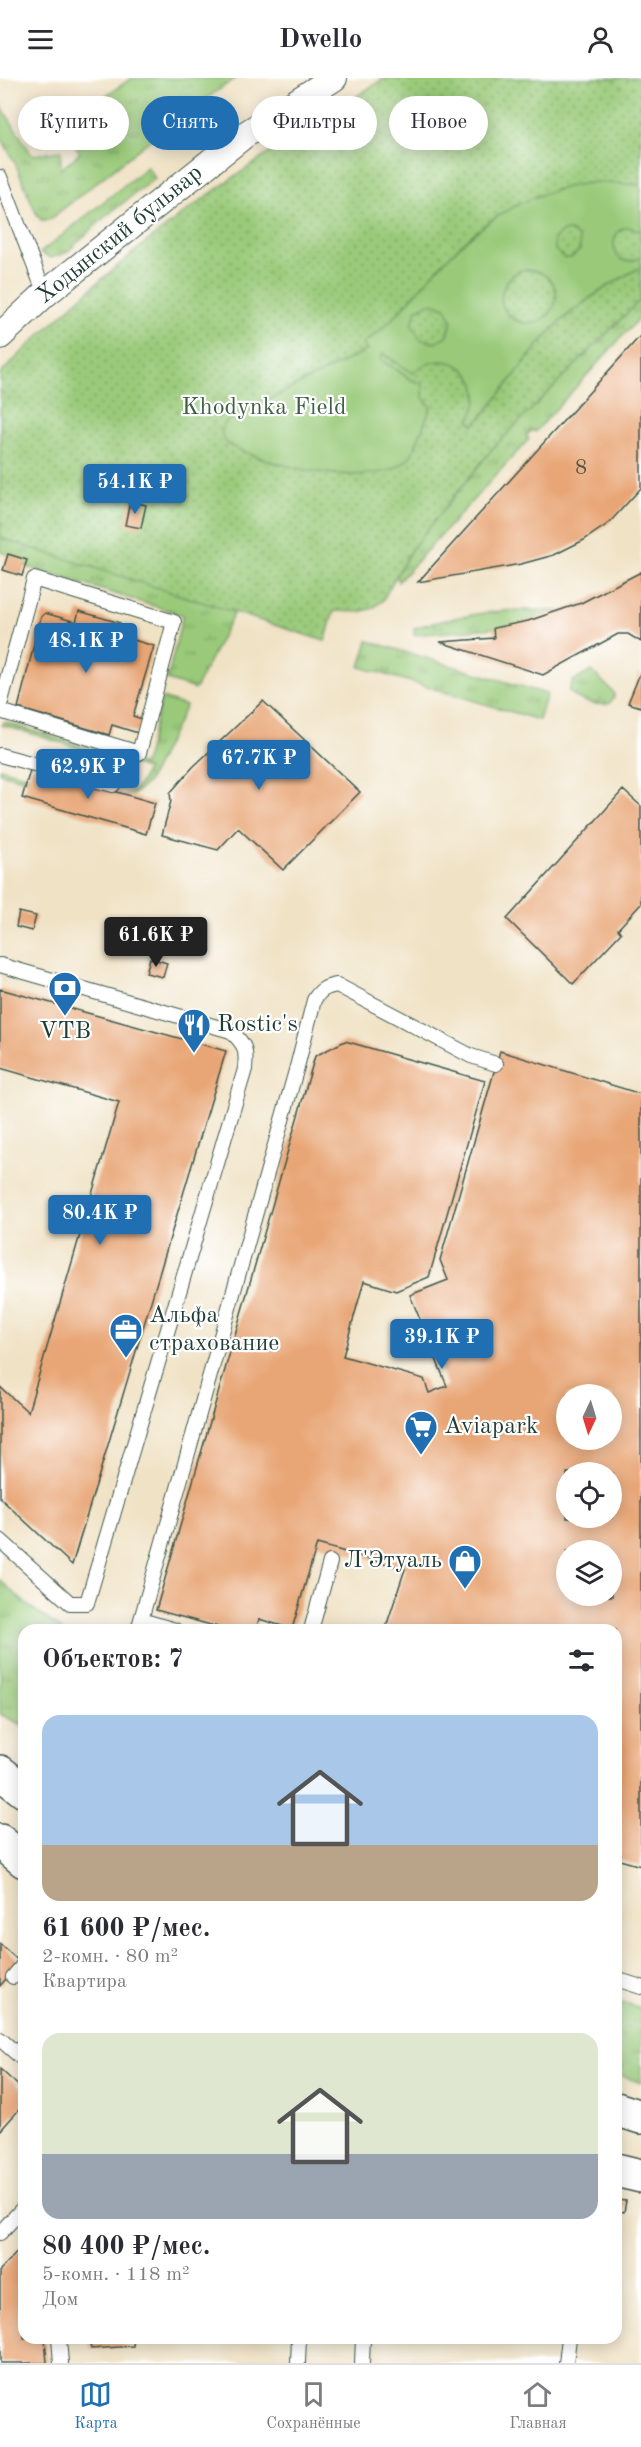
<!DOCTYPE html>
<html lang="ru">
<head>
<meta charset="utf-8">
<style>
	body { margin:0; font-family:"Old Standard TT",serif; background:#f7f7f7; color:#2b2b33; height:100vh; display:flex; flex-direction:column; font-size:22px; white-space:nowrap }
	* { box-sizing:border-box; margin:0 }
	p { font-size:20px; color:#7c7c81 }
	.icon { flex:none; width:33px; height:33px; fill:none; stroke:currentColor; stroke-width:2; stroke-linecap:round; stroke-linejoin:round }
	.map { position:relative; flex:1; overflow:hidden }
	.panel { position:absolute; left:18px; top:1546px; width:604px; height:720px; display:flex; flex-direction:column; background:#fff; border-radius:18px; box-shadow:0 3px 15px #0003 }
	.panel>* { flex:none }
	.guide { position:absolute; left:18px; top:18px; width:606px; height:54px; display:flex; gap:12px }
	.needle { width:39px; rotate:184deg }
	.controls { position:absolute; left:556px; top:1306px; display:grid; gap:12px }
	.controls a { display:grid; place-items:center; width:66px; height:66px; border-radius:50%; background:#fff; box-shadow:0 3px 15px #0003; font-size:30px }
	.price { position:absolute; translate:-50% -51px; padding:0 14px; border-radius:6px; background:#1f6fb2; color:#fff; font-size:20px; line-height:39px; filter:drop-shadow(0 2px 3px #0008) }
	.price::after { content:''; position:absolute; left:50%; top:36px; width:18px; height:14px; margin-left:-9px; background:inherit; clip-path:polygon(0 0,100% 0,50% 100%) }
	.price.selected { background:#222; color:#fff }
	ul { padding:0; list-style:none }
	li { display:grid; align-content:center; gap:12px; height:318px; padding:0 24px }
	li span { display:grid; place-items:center; height:186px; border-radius:18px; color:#555 }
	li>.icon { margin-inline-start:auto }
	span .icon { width:108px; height:108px; fill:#fffc; stroke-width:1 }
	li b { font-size:26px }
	h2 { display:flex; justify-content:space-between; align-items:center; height:72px; padding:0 24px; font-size:26px }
	.tag { padding:0 21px; border-radius:27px; background:#fff; box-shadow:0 3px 15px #0003; font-size:21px; line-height:54px }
	.tag.selected { background:#1f6fb2; color:#fff }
	header { display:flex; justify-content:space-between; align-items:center; height:78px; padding:0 24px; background:#fff; font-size:27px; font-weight:700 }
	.dock { display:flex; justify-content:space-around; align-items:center; height:84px; border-top:2px solid #e1e1e2; background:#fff; font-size:16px; color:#7c7c81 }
	.dock a { display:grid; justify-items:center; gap:3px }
	.dock .selected { color:#1f6fb2 }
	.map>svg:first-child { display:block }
	.grass { fill:url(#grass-tufts); stroke:#5c8456; stroke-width:1.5 }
	.park { fill:url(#park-dots); stroke:#5c8456; stroke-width:1.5 }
	.garden { fill:#9aca79; stroke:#5c8456; stroke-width:1.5; fill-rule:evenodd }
	.building { fill:#e8a574; fill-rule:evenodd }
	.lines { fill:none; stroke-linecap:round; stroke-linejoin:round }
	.service-casing { stroke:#3e564a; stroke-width:16 }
	.minor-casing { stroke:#3e564a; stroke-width:28 }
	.tertiary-casing { stroke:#3e564a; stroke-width:36 }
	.service { stroke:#fff; stroke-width:14 }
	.minor { stroke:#fff; stroke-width:26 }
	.tertiary { stroke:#fff; stroke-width:33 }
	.labels { text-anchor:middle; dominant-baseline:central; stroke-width:4.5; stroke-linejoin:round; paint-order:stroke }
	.number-label { font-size:21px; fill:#515744 }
	.street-label { font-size:24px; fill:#1f3d34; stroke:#fff }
	.park-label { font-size:24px; fill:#3e6045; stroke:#fff }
	.poi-label { font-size:24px; fill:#1f3d34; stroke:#fff; text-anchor:start }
</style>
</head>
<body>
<header><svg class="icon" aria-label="menu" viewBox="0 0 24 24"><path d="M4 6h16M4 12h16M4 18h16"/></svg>Dwello<svg class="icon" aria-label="person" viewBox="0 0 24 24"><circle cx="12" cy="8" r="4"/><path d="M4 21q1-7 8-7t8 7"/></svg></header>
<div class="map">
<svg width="641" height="2285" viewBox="0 0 641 2285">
	<defs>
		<pattern id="grass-tufts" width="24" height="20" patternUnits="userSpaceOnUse" patternTransform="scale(1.5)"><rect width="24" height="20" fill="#9aca79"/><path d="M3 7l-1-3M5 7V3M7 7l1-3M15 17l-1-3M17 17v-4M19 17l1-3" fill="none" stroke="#7da564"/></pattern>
		<pattern id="park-dots" width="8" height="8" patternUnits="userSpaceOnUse" patternTransform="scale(1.5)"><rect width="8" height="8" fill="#9aca79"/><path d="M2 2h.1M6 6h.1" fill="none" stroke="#7da564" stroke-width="1.8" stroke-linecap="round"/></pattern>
	</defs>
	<rect width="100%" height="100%" fill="#fff"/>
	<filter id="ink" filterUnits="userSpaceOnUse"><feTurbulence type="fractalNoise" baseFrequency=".0167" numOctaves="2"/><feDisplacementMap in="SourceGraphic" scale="12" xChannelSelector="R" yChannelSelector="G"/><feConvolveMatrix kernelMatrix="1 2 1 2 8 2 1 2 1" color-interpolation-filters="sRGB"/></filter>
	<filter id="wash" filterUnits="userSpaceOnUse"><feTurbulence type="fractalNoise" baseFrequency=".008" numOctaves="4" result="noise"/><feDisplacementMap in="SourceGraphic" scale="24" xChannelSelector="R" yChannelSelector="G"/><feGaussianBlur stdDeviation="1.35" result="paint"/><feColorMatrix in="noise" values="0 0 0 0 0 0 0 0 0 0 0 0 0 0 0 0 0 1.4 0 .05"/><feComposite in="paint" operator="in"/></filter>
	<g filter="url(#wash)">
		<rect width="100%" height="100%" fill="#f0e2c5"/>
		<!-- grass -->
		<path class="grass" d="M132,0H236L178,40L49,142H41L36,135L16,87L0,57V26L32,77L61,73V91L80,75L65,53L64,45Z
			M147,89L155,100L106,138L66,175L51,180L40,175Z
			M641,203V238L535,354L532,352L526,358L529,361L398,504L389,427Z
			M0,453L329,550L325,563L235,533L195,611L167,602L183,537L25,488L26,482L0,474Z
			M521,532L560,533L522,545L494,550L414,557V550C449,540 485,533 521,532Z
			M368,563L547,616L539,642L360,589Z
			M592,593L614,615V619L609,626C596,628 577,623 569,613L573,603Z
			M162,620L186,628L148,704L131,719L101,722L0,695V690C31,698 93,720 122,717C136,715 142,703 147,691L2,647L5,644L144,687Z
			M0,1502L26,1526L62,1552H24V1648L0,1636Z
			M616,1922L641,1930V2005L617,1996Z"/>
		<!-- park -->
		<path class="park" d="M385,0H641V221L493,370L411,472L382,523L373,530L360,534L334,533L325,563L0,460V296C63,233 131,173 203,121C262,78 324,39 385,0Z"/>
		<!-- garden -->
		<path class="garden" d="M595,104L641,107V154C607,131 603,200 641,179V189C607,207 574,228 547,257C521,286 501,319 474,347L469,342C496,303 449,263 413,295L383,276L380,281L410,301L423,306V320L431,329L413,374C390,415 284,391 250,376C242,373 231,370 225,363C219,357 222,349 227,343L367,272L362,266C390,248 409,222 431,198C477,145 524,113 595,104ZM563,153H570L579,160L580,172L571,180H564L555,172L554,161ZM521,192C559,189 570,229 536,245C499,249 488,209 521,192ZM430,225L445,229L452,242L448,257L435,265L420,261L412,247L416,232Z"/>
		<g id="blocks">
			<!-- building -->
			<path class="building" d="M641,257V410L609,445L584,462L554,477L521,486L418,504Z
				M130,423L146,427L141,450L125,447Z
				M8,476L27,482L22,498L3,492Z
				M641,494V564L628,556H618L543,597L440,564L494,560L493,550L528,543L581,525Z
				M79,533L120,545L117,557L154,568L133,638L142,641L138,655L112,647L109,657L18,630L41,539L45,535L76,544Z
				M641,593V629L628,625Z
				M263,623L360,714L283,792L238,750L218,772L162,757L171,723L170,715L193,689Z
				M31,689L155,725L146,756L22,720Z
				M623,712L641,728V826L618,851L621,855L573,906L507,841Z
				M19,834L36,838L32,853L16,849Z
				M150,880L167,885L163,899L146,895Z
				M0,911L226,973L72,1487L0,1420V1309L28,1334L119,1024L0,990Z
				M345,963L485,1003L429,1199L396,1213L364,1203L343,1278L424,1301L429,1315L447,1308L410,1217L448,1202L440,1182L500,973L641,1016V1788L616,1781V1552H385L405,1491L317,1466L292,1551L259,1541L256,1552H229L156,1532L315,978ZM567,1317H612V1362H567ZM567,1395H612V1440H567ZM567,1473H612V1518H567Z
				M0,1866L20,1884L0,1908Z
				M0,1991L24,2013V2026L0,2053Z
				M616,2122L626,2123L624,2134L616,2133Z
				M24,2167V2260H45L47,2285H0V2192Z
				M89,2260H134L133,2268L91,2271Z"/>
		</g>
	</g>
	<g filter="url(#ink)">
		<use href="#blocks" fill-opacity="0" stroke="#3e564a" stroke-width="1.5"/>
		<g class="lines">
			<!-- service casing -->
			<g class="service-casing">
				<path id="service" d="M0,99L45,216
					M0,627L34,501L174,544L139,675L0,633
					M0,677L113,707
					M0,887L231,953C245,967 247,971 245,991L87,1525H70L0,1462
					M141,1542L175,1552
					M138,1552L297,989L314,922C320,912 325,909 337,907L471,978L496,986
					M311,1552L330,1484
					M13,1899L24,1886
					M616,1901L641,1909
					M0,1961L24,1982
					M0,2155L24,2129
					M59,2260L61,2285
					M298,2285L299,2260
					M362,2285L363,2260
					M566,2285L569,2260"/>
			</g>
			<!-- minor casing -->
			<g class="minor-casing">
				<path id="minor" d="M0,258L45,216L243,58L334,0"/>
			</g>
			<!-- tertiary casing -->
			<g class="tertiary-casing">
				<path id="tertiary" d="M0,1694L24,1713
					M0,1763L24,1783
					M616,2031L641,2039
					M616,2092L641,2098"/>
			</g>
			<!-- service -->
			<use href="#service" class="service"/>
			<!-- minor -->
			<use href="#minor" class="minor"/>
			<!-- tertiary -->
			<use href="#tertiary" class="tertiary"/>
		</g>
	</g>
	<!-- icons -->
	<defs>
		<g id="bank-pin" transform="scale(1.725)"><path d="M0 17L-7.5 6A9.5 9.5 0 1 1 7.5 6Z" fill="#1f6fb2" stroke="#fff"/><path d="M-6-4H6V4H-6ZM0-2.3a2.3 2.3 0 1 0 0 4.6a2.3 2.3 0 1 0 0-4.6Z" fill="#fff"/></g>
		<g id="restaurant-pin" transform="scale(1.725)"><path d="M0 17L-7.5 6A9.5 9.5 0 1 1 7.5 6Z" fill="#1f6fb2" stroke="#fff"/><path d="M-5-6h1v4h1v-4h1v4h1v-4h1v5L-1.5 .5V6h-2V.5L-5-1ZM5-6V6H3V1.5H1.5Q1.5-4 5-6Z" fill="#fff"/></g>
		<g id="office-pin" transform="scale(1.725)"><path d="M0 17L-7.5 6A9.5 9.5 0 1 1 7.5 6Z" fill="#1f6fb2" stroke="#fff"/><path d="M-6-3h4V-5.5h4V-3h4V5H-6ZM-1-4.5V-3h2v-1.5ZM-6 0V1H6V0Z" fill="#fff"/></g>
		<g id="supermarket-pin" transform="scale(1.725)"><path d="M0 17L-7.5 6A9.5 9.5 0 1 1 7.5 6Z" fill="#1f6fb2" stroke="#fff"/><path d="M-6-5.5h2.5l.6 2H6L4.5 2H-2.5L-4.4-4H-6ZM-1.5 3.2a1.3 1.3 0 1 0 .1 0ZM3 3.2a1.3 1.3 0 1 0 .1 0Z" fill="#fff"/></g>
		<g id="shop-pin" transform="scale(1.725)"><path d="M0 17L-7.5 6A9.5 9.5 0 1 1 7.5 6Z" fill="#1f6fb2" stroke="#fff"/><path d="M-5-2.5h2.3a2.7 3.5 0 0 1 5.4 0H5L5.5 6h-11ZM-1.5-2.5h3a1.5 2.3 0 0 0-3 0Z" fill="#fff"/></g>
	</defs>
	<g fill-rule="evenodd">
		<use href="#bank-pin" x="65" y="910"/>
		<use href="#restaurant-pin" x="194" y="947"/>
		<use href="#office-pin" x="126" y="1252"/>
		<use href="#supermarket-pin" x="421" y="1349"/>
		<use href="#shop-pin" x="465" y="1483"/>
	</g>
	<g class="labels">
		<!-- number labels -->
		<g class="number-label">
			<text x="581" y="390">8</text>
		</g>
		<!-- street labels -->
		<g class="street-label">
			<text transform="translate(120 157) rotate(-39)">Ходынский бульвар</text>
		</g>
		<!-- park labels -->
		<g class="park-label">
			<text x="264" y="330">Khodynka Field</text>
		</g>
		<!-- poi labels -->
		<g class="poi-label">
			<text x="217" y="947">Rostic's</text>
			<text x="65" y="954" text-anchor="middle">VTB</text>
			<text x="149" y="1238">Альфа<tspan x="149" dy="28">страхование</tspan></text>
			<text x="444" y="1349">Aviapark</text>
			<text x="442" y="1483" text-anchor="end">Л'Этуаль</text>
		</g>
	</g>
</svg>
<div class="controls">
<a><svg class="needle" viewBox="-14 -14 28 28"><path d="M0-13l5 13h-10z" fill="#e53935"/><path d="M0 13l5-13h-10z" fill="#7c7c81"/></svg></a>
<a><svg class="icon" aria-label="locate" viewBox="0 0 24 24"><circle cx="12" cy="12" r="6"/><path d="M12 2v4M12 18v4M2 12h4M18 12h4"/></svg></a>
<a><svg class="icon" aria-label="layers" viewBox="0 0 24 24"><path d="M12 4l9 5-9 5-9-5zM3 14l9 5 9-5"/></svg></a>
</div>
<b class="price" style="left:135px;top:437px">54.1K ₽</b>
<b class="price" style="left:86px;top:596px">48.1K ₽</b>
<b class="price" style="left:259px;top:713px">67.7K ₽</b>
<b class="price" style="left:88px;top:722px">62.9K ₽</b>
<b class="price selected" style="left:156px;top:890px">61.6K ₽</b>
<b class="price" style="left:100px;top:1168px">80.4K ₽</b>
<b class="price" style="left:442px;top:1292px">39.1K ₽</b>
<div class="guide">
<a class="tag">Купить</a>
<a class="tag selected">Снять</a>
<a class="tag">Фильтры</a>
<a class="tag">Новое</a>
</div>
<section class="panel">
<h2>Объектов: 7<svg class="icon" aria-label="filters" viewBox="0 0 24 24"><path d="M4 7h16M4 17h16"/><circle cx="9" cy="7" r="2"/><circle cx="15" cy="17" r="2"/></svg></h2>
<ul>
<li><span style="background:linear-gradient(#a9c7e8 70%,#b9a48a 0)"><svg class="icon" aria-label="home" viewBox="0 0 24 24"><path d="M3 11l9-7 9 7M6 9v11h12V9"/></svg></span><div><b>61 600 ₽/мес.</b><p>2-комн. · 80 m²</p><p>Квартира</p></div></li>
<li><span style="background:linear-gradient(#dfe7d0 65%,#9aa5b1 0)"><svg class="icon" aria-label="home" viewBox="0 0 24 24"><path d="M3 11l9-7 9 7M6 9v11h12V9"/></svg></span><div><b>80 400 ₽/мес.</b><p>5-комн. · 118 m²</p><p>Дом</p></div></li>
</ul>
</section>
</div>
<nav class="dock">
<a class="selected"><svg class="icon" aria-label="map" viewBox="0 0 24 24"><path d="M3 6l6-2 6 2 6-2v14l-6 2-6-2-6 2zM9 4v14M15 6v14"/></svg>Карта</a>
<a><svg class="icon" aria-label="saved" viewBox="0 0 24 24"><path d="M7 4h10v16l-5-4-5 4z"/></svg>Сохранённые</a>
<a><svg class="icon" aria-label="home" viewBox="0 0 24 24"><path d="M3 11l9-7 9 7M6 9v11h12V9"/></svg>Главная</a>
</nav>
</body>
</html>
